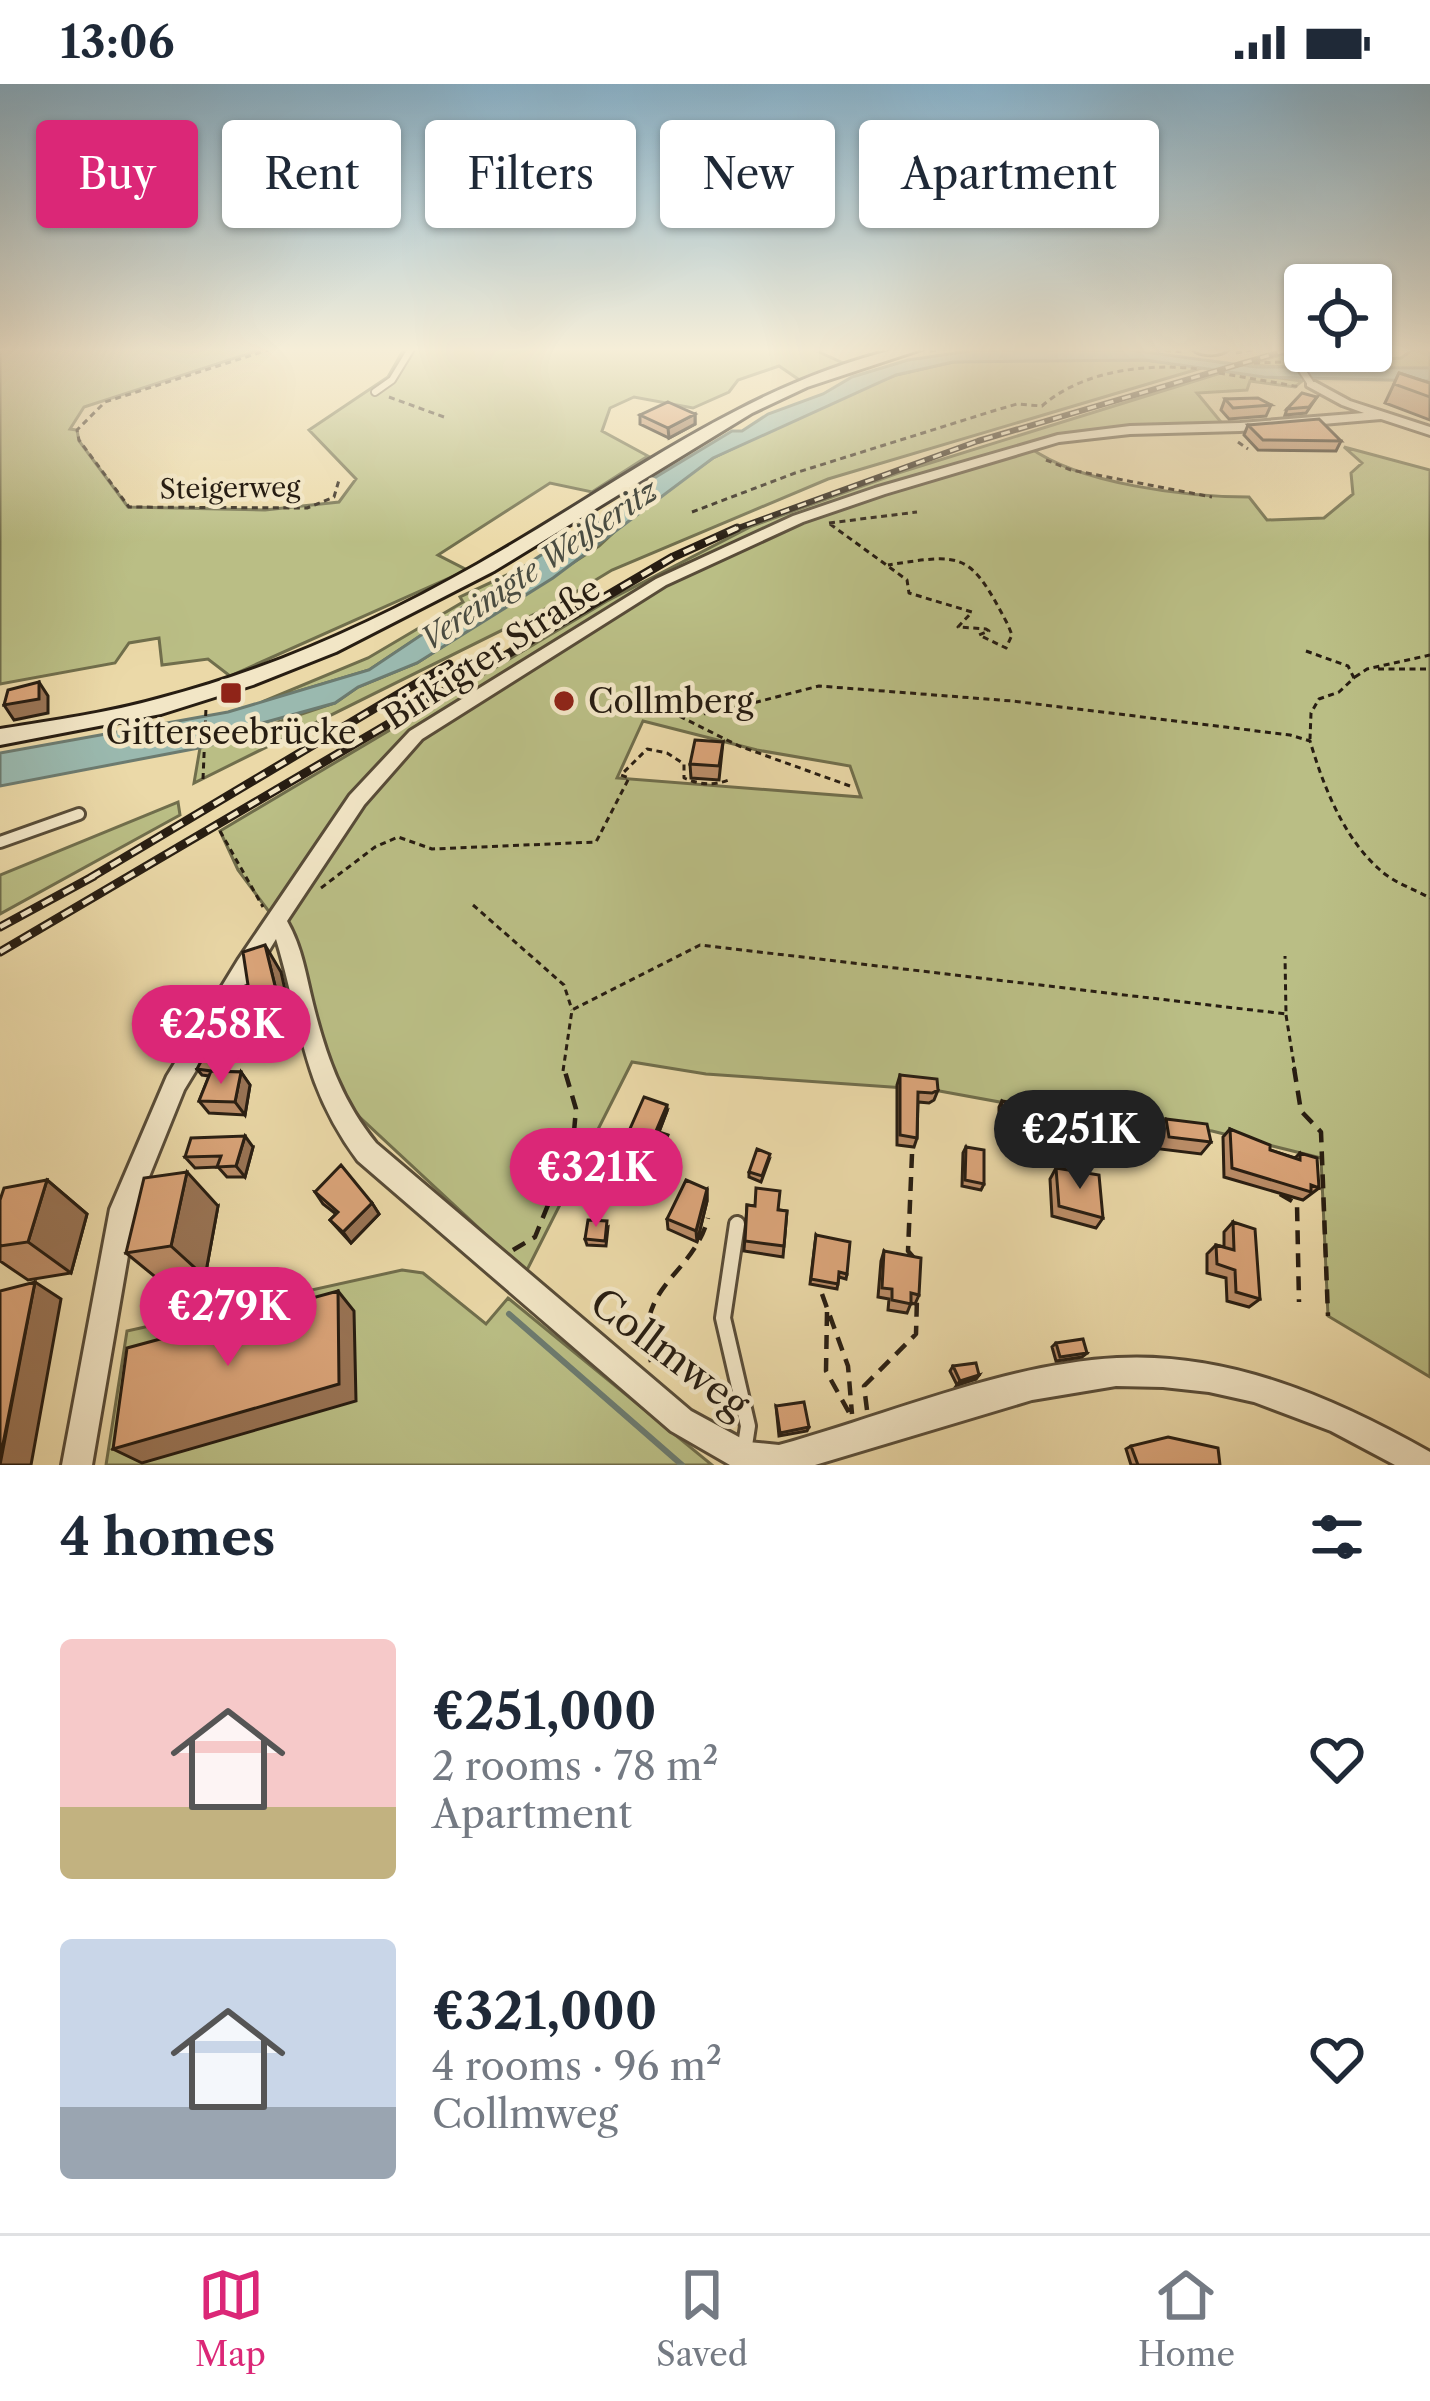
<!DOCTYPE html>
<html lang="en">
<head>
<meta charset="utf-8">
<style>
	body { margin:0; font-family:"Libre Caslon Text",serif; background:#f6f6f7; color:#1f2937; height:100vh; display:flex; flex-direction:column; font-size:45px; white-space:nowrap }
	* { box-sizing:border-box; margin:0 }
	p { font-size:39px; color:#747a83 }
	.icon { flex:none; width:66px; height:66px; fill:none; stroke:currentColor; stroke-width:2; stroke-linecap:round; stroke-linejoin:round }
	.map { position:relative; height:1381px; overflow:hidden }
	.sheet { display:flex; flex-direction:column; background:#fff; flex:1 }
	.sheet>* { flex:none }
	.hud { position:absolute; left:36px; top:36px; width:1359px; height:108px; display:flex; gap:24px }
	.buttons { position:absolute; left:1284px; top:180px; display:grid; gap:24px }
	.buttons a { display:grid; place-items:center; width:108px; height:108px; border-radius:12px; background:#fff; box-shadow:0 3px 9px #0004; font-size:60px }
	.price { position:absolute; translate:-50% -102px; padding:0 27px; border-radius:42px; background:#db2777; color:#fff; font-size:39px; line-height:78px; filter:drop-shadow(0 3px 6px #0008) }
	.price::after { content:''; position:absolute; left:50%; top:72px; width:36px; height:27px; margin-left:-18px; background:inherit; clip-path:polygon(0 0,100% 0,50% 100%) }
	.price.on { background:#222; color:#fff }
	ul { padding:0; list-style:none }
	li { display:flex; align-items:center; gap:36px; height:300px; padding:0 60px }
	li span { display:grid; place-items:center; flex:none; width:336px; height:240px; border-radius:12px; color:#555 }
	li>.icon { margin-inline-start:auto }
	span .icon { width:144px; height:144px; fill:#fffc; stroke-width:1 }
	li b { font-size:51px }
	h2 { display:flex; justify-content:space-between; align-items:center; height:144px; padding:0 60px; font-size:51px }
	.pill { padding:0 42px; border-radius:12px; background:#fff; box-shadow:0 3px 9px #0004; font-size:42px; line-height:108px }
	.pill.on { background:#db2777; color:#fff }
	.status { display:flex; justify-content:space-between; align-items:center; height:84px; padding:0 60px; background:#fff; direction:ltr }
	.status svg { height:33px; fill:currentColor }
	.tabs { display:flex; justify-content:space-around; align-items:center; height:168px; border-top:3px solid #e0e1e3; background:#fff; font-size:33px; color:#747a83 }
	.tabs a { display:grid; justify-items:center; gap:6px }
	.tabs .on { color:#db2777 }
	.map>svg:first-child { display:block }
	.green { fill:#babe85; stroke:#706e4c; stroke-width:3; fill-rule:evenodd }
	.water { fill:#9ab9af; stroke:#6c7b70; stroke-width:3 }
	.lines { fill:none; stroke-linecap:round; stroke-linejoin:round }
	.stream { stroke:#6c7b70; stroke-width:6 }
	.service-far2-casing { stroke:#584c38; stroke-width:10 }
	.service-far1-casing { stroke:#584c38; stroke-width:16 }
	.service-casing { stroke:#584c38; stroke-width:20 }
	.minor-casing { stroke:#584c38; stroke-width:6 }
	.secondary-casing { stroke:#271d12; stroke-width:6 }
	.path-far1 { stroke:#271d12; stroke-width:3; stroke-dasharray:6 4.5; stroke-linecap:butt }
	.path { stroke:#271d12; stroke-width:4.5; stroke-dasharray:14 9; stroke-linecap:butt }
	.service-far2 { stroke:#f2e6c6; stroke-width:6 }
	.service-far1 { stroke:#f2e6c6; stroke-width:10 }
	.service { stroke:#f2e6c6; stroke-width:14 }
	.minor { fill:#f2e6c6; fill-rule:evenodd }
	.secondary { fill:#f2e6c6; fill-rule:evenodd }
	.rail-far1-casing { stroke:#271d12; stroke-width:6 }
	.rail-casing { stroke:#271d12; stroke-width:9 }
	.rail-far1 { stroke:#f2e6c6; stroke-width:3; stroke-dasharray:9; stroke-linecap:butt }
	.rail { stroke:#f2e6c6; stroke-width:4.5; stroke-dasharray:12; stroke-linecap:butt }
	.wall { fill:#bc8e69; stroke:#271d12; stroke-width:3 }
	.shaded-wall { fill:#997455; stroke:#271d12; stroke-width:3 }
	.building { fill:#dba57a; stroke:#271d12; stroke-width:3 }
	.poi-dot { fill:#8f2418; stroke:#f2e6c6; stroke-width:4.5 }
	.labels { text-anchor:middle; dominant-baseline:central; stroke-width:9; stroke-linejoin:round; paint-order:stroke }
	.far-street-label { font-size:27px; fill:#271d12; stroke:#f2e6c6 }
	.far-water-label { font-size:30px; font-style:italic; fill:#4a4c41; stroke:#f2e6c6 }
	.street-label { font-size:33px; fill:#271d12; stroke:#f2e6c6 }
	.poi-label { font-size:33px; fill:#271d12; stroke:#f2e6c6; text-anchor:start }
	.near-street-label { font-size:39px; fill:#271d12; stroke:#f2e6c6 }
</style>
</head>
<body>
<div class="status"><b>13:06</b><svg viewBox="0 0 49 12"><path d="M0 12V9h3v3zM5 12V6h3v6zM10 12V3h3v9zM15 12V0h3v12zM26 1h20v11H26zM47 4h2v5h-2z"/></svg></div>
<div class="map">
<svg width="1430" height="1381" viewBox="0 0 1430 1381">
	<rect width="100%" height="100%" fill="#ebd9a8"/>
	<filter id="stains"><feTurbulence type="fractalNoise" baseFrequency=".00167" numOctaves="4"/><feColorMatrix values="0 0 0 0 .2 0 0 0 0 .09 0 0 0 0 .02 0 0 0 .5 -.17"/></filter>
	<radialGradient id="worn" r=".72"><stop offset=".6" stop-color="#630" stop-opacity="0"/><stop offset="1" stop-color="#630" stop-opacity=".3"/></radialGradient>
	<!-- green -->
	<path class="green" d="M0,265H263L84,323L70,345L77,346L79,357L128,423L265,426L339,418L356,395L309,346L388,293L404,265H823L819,268L843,279L801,297L779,282L738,296L729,308L693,324L634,313L610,324L602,347L648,372L592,408L550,399L438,471L467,486L230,592L208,575L162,581L159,554L129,559L115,579L0,600Z
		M1414,265H1430V284L1340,286L1248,281L1283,270L1311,280L1352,271L1386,275L1401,274Z
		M1016,275L1144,276L1205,283L828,395L612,486L561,517L194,699L200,664L335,619L358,603L417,579L599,462L638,426L713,374L842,312L896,291L953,278Z
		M1227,287L1302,297L1295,303L1250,297L1247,306L1197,309L1226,344L1129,346L1029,363C1079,400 1187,413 1249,413L1267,436L1324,434L1353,410L1351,389L1362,379L1344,363L1430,386V1293L1328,1232L1321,1074L1212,1047L1027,1023L934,1006L706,990L632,978L526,1188L351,1025L304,924L276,837L238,786L220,747L607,517L752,442L898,389ZM643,637L757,666L850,682L861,713L617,694Z
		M526,482L369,586L262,618L368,574L463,518L460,513Z
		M178,718L180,731L0,830V791Z
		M402,1186L423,1189L486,1240L508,1214L712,1381H106L127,1247Z"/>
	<!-- water -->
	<path class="water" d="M976,266H1130L1256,283L1430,284V297L1264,293L1145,276L953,278L896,291L713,374L553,494L417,579L358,603L335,619L259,640L209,662L0,702V669L228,628L369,586L568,453L593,442L626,411L732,347H742L768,330L823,310L852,293L908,276Z"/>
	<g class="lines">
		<!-- stream -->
		<path class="stream" d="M509,1230L682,1381"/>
		<!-- service-far2 casing -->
		<g class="service-far2-casing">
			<path id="service-far2" d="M1292,271L1311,300
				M375,308L392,296L411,265"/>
		</g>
		<!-- service-far1 casing -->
		<g class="service-far1-casing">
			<path id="service-far1" d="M0,758L79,730
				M170,925L211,934"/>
		</g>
		<!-- service casing -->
		<g class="service-casing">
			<path id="service" d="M737,1140L723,1234L748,1342L742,1381"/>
		</g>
		<!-- minor casing -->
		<g class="minor-casing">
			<path id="minor" d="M1307,298H1315L1350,317L1430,343V351L1381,335L1240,347L1130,350L1059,358L885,410L803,438L666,501L422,655L364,721L287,837C302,863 306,892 313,920C326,972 342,1017 376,1059L691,1327L748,1358L779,1361C888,1331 1004,1280 1117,1274C1229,1268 1335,1314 1430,1368V1381H1395L1331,1347L1254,1318L1209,1308L1163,1303L1116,1302L1032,1316L815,1381H730L671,1347L358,1077C301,1000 302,940 276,855L184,1006L136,1125L92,1381H62L110,1125L167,992L238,876L350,711L410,647L656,495L793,432L875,404L1058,351L1130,342L1240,339L1364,329L1342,321L1307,302Z"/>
		</g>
		<!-- secondary casing -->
		<g class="secondary-casing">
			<path id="secondary" d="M897,265H922L807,303L752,329L494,487L336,568L253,601L161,630L0,661V645C54,636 108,629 161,614C272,585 378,537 478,480C616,402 741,302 897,265Z
				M1193,265H1228C1220,272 1201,272 1193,265Z"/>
		</g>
		<!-- path-far1 -->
		<path class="path-far1" d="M271,265L105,318L77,346L79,356L129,423L307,424L334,413L339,396
			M1144,265L1184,268
			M930,267L946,265
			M1236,269L1257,265
			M1254,279L1281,278
			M1219,289L1301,303
			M389,313L444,333
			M1238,358L1248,365
			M1046,376L1071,386L1212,413
			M692,428L795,389L993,327L1017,320L1042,322C1083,286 1148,279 1200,285
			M829,439L917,428
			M830,440L907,496L909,509L972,528L958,543L986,545L989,547L979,551L1006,564L1012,551L1008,541C970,468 964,469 888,481
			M1306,567L1348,582L1354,594L1339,608L1319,615L1311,629L1310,655
			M1378,585H1430
			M1355,593L1367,585L1430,571
			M203,695L206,624
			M850,702L739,662L679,632L714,629L819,602L1012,617L1290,651L1310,657C1323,701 1343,753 1379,785C1392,798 1414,805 1430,814
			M220,747L263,823
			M321,804L375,763L398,753L432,765L596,758L629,694L621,691L647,665L667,669L684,680V694C700,701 715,702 731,695
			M473,821L564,901L572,926
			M1286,931L1295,987
			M563,987L572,926L700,861L1286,930L1285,872"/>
		<!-- path -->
		<path class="path" d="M1294,984L1301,1027L1321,1048L1328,1232
			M912,1070L908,1167L915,1175
			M1280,1110L1297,1120L1299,1218
			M513,1166L535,1153L573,1059L576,1025L564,984
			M822,1210L848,1282L852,1330
			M827,1228L826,1287L851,1332
			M651,1278C632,1201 693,1193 708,1134
			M867,1326L864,1302L916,1250L917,1214"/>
		<!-- service-far2 -->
		<use href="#service-far2" class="service-far2"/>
		<!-- service-far1 -->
		<use href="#service-far1" class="service-far1"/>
		<!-- service -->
		<use href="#service" class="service"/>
		<!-- minor -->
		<use href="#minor" class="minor"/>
		<!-- secondary -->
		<use href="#secondary" class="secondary"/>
		<!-- rail-far1 casing -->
		<g class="rail-far1-casing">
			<path id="rail-far1" d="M730,447L978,357L1291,265"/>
		</g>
		<!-- rail casing -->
		<g class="rail-casing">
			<path id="rail" d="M90,794L449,580
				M0,843L94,792
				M0,868L673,473L737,444"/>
		</g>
		<!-- rail-far1 -->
		<use href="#rail-far1" class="rail-far1"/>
		<!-- rail -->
		<use href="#rail" class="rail"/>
	</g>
	<!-- wall -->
	<path class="wall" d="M1399,289L1430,299V336L1385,319Z
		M1317,313L1306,329L1285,331L1287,325Z
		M1225,315L1271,321L1266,332L1229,335L1221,326Z
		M695,330V340L669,354L640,340V331Z
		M1248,341L1341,357L1336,367L1258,366L1244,351Z
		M723,658L719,696L691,694L690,680Z
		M236,969L227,988H241L250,1001L245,1031L209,1029L199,1017L209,992L202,991L197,985Z
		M900,991L938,1006L934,1016L929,1019L918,1018L917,1054L914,1063L897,1061V1001Z
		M1002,1017L1022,1035L1019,1041L999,1037V1023Z
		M667,1027L659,1048L669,1057L664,1070L630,1053L629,1047Z
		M1166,1035L1211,1058L1201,1070L1160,1065L1157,1047Z
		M1230,1045L1270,1066L1295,1074L1300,1069L1319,1104L1303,1116L1224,1093L1223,1053Z
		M253,1063L245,1093H227L218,1083L195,1084L185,1073Z
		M966,1063L984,1100L981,1106L962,1102L963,1069Z
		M769,1076L761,1098L749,1093V1088Z
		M1056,1084L1103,1134L1096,1144L1052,1132L1050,1095Z
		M47,1096L87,1130L71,1189L28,1196L0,1177V1116Z
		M707,1105V1117L697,1158L668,1145L667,1135Z
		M315,1108L372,1119L379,1130L351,1159L330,1136L336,1130L323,1120Z
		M747,1121L787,1127L783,1173L744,1167Z
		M218,1122L205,1193L164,1200L126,1169Z
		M1233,1138L1260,1215L1249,1223L1227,1217L1226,1194L1207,1189V1170L1216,1161L1224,1163V1148Z
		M608,1143L606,1162L587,1161L585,1155Z
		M816,1151L847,1190L846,1195L839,1193L837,1205L810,1200Z
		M884,1167L919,1211L915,1220L911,1219L907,1229L888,1226L889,1215L878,1213L881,1177Z
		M1056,1259L1087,1269L1082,1273L1056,1277L1052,1263Z
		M953,1282L979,1291L976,1295L957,1301L950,1287Z
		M776,1322L809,1343L807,1347L779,1352Z
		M1131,1362L1220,1381H1131L1126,1365Z"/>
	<!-- shaded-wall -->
	<path class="shaded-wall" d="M1371,265H1381L1379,269L1305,276L1309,267H1371Z
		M695,330V340L669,354L668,344Z
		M39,598L48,612V629L14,636L4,621Z
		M265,861L281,888L292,937L252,953L235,927L277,910Z
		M232,963L236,969L224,994L219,988Z
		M241,988L250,1001L245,1031L235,1018Z
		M667,1021V1027L657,1053L656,1047Z
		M245,1052L253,1063L245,1093L236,1082Z
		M187,1088L218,1122L205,1193L171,1162Z
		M47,1096L87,1130L71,1189L28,1158Z
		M707,1105V1117L697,1158L696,1147Z
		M372,1119L379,1130L351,1159L343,1148Z
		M35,1198L61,1215L31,1381H0Z
		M338,1207L354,1227L356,1317L142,1379L113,1365Z
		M979,1291L976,1295L957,1301L960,1297Z"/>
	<!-- building -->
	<path class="building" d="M1399,289L1430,299V313L1394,300Z
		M1302,309L1317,313L1309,323L1287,325Z
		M1258,314L1271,321L1233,324L1225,315Z
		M668,318L695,330L668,344L640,331Z
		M1319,335L1341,357L1263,356L1248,341Z
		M39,598V615L4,621L8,606Z
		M695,656L723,658L719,682L690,680Z
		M265,861L277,910L235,927L231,908L248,901L243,868Z
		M210,960L232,963L219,988L197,985Z
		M211,987L241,988L235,1018L199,1017Z
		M900,991L937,995L938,1006L932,1009L918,1008L917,1054L900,1051Z
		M644,1013L667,1021L656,1047L668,1051L663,1064L629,1047Z
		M1002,1017L1022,1020V1035L1002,1031Z
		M1166,1035L1207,1040L1211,1058L1169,1053Z
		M1230,1045L1270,1061V1066L1300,1076V1069L1317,1074L1319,1104L1311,1101V1108L1232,1084Z
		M245,1052L236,1082L217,1083L221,1072L185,1073L191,1054Z
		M966,1063L984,1066V1100L965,1096Z
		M757,1065L770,1070L762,1092L749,1088Z
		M341,1081L372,1119L343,1148L330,1136L338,1128L315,1108Z
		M1056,1084L1099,1091L1103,1134L1059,1122Z
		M187,1088L171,1162L126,1169L144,1094Z
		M47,1096L28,1158L0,1162V1116L4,1104Z
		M686,1096L707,1105L696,1147L667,1135Z
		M756,1104L780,1107L778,1126L787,1127L784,1162L745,1157L747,1121L755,1122Z
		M588,1136L607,1137L605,1157L585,1155Z
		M1233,1138L1255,1145L1260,1215L1236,1208L1235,1186L1217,1180L1216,1161L1234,1166Z
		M816,1151L850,1158L847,1190L839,1188L838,1200L811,1195Z
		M884,1167L921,1174L919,1211L911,1209V1220L892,1216V1205L882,1204Z
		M35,1198L0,1375V1207Z
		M338,1207L339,1300L113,1365L127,1264Z
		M1083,1255L1087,1269L1060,1273L1056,1259Z
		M976,1279L979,1291L960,1297L953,1282Z
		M804,1318L809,1343L780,1349L776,1322Z
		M1168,1353L1218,1364L1220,1381H1138L1131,1362Z"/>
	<!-- sky -->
	<linearGradient id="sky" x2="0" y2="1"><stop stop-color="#89b6d1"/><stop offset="0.58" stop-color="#f6eed8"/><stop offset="1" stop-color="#f6eed8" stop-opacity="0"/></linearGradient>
	<rect width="1430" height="458" fill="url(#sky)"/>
	<!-- markers -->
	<g class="poi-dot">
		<rect x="219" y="597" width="24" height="24" rx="6"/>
		<circle cx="564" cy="617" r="12"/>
	</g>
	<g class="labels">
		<!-- far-street labels -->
		<g class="far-street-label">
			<text transform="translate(230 404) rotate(-1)">Steigerweg</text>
		</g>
		<!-- far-water labels -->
		<g class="far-water-label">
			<text transform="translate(539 481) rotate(-34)">Vereinigte Weißeritz</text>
		</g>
		<!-- street labels -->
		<g class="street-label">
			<text transform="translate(492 569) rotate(-33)">Birkigter Straße</text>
		</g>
		<!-- poi labels -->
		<g class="poi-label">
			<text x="588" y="617">Collmberg</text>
			<text x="231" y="648" text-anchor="middle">Gitterseebrücke</text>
		</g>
		<!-- near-street labels -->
		<g class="near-street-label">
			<text transform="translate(670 1269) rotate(37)">Collmweg</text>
		</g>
	</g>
	<rect width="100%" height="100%" filter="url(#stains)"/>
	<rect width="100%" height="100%" fill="url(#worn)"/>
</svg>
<div class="buttons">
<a><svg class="icon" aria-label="locate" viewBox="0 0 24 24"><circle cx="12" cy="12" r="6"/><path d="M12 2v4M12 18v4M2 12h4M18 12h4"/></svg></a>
</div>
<b class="price" style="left:221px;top:1003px">€258K</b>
<b class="price on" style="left:1080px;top:1108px">€251K</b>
<b class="price" style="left:596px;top:1146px">€321K</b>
<b class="price" style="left:228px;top:1285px">€279K</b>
<div class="hud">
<a class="pill on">Buy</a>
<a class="pill">Rent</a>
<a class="pill">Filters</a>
<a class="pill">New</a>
<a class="pill">Apartment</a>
</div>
</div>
<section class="sheet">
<h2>4 homes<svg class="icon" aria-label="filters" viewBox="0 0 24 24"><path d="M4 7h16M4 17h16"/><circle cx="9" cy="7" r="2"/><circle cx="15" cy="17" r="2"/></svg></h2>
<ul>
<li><span style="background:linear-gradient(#f6c9c9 70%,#c2b280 0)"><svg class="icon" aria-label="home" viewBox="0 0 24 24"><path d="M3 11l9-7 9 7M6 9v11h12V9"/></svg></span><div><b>€251,000</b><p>2 rooms · 78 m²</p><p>Apartment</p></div><svg class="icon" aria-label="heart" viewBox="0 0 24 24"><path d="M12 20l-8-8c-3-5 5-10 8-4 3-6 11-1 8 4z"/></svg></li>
<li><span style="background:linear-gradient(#c9d6e8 70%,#9aa5b1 0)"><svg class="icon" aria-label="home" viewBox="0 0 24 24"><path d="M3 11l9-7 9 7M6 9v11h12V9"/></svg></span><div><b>€321,000</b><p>4 rooms · 96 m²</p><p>Collmweg</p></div><svg class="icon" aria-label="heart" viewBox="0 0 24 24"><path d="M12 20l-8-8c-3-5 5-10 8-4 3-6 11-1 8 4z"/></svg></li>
</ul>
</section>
<nav class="tabs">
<a class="on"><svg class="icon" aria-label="map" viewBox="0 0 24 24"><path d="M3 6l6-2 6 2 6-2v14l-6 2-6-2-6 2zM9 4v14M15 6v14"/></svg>Map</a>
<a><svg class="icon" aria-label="saved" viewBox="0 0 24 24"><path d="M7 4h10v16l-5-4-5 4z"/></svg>Saved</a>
<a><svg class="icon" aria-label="home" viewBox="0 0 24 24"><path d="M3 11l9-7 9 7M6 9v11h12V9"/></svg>Home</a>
</nav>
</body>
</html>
